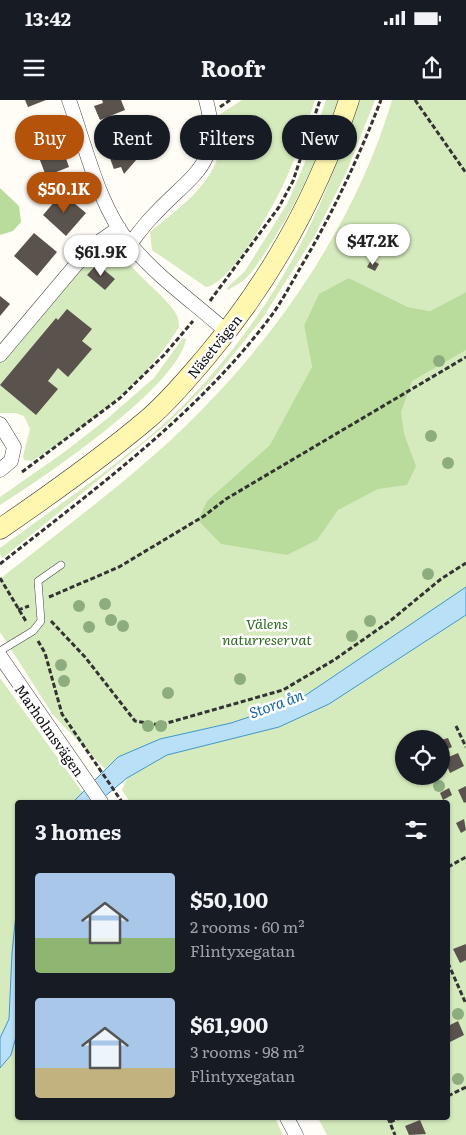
<!DOCTYPE html>
<html lang="en">
<head>
<meta charset="utf-8">
<style>
	body { margin:0; font-family:Literata,serif; background:#242831; color:#f1f3f6; height:100vh; display:flex; flex-direction:column; font-size:19px; white-space:nowrap }
	* { box-sizing:border-box; margin:0 }
	p { font-size:16px; color:#9ea1a6 }
	.icon { flex:none; width:28px; height:28px; fill:none; stroke:currentColor; stroke-width:2; stroke-linecap:round; stroke-linejoin:round }
	.map { position:relative; flex:1; overflow:hidden }
	.sheet { position:absolute; left:15px; top:700px; width:435px; height:320px; display:flex; flex-direction:column; background:#171b24; border-radius:5px; box-shadow:0 1px 4px #0004 }
	.sheet>* { flex:none }
	.top-card { position:absolute; left:15px; top:15px; width:436px; height:45px; display:flex; gap:10px }
	.fabs { position:absolute; left:395px; top:630px; display:grid; gap:10px }
	.fabs a { display:grid; place-items:center; width:55px; height:55px; border-radius:50%; background:#171b24; box-shadow:0 1px 4px #0004; font-size:25px }
	.price { position:absolute; translate:-50% -42px; padding:0 11px; border-radius:18px; background:#fff; color:#222; font-size:16px; line-height:32px; filter:drop-shadow(0 1px 2px #0008) }
	.price::after { content:''; position:absolute; left:50%; top:30px; width:15px; height:11px; margin-left:-8px; background:inherit; clip-path:polygon(0 0,100% 0,50% 100%) }
	.price.current { background:#b45309; color:#fff }
	ul { padding:0; list-style:none }
	li { display:flex; align-items:center; gap:15px; height:125px; padding:0 20px }
	li span { display:grid; place-items:center; flex:none; width:140px; height:100px; border-radius:5px; color:#555 }
	li>.icon { margin-inline-start:auto }
	span .icon { width:60px; height:60px; fill:#fffc; stroke-width:1 }
	li b { font-size:21px }
	h2 { display:flex; justify-content:space-between; align-items:center; height:60px; padding:0 20px; font-size:21px }
	.pill { padding:0 18px; border-radius:22px; background:#171b24; box-shadow:0 1px 4px #0004; font-size:18px; line-height:45px }
	.pill.current { background:#b45309; color:#fff }
	.status { display:flex; justify-content:space-between; align-items:center; height:35px; padding:0 25px; background:#171b24; direction:ltr }
	.status svg { height:14px; fill:currentColor }
	header { display:flex; justify-content:space-between; align-items:center; height:65px; padding:0 20px; background:#171b24; font-size:22px; font-weight:700 }
	.map>svg:first-child { display:block }
	.green { fill:#d5ebbd; fill-rule:evenodd }
	.forest { fill:#b9dc9c }
	.water { fill:#b9e0f7; stroke:#3f96cf }
	.building { fill:#5a524d }
	.lines { fill:none; stroke-linecap:round; stroke-linejoin:round }
	.lane-casing { stroke:#444; stroke-width:8 }
	.street-casing { stroke:#444; stroke-width:15 }
	.secondary-casing { stroke:#333; stroke-width:21 }
	.path { stroke:#333; stroke-width:3; stroke-dasharray:5 2.5; stroke-linecap:butt }
	.lane { stroke:#fff; stroke-width:7 }
	.street { stroke:#fff; stroke-width:14 }
	.secondary { stroke:#fff6b0; stroke-width:20 }
	.tree { fill:#8dad7f }
	.labels { text-anchor:middle; dominant-baseline:central; stroke-width:5; stroke-linejoin:round; paint-order:stroke }
	.street-label { font-size:14px; fill:#111; stroke:#fff }
	.park-label { font-size:14px; font-style:italic; fill:#2f6b1f; stroke:#fff }
	.water-label { font-size:15px; font-style:italic; fill:#1768a6; stroke:#fff }
</style>
</head>
<body>
<div class="status"><b>13:42</b><svg viewBox="0 0 49 12"><path d="M0 12V9h3v3zM5 12V6h3v6zM10 12V3h3v9zM15 12V0h3v12zM26 1h20v11H26zM47 4h2v5h-2z"/></svg></div>
<header><svg class="icon" aria-label="menu" viewBox="0 0 24 24"><path d="M4 6h16M4 12h16M4 18h16"/></svg>Roofr<svg class="icon" aria-label="share" viewBox="0 0 24 24"><path d="M12 15V3M7 8l5-5 5 5M5 13v7h14v-7"/></svg></header>
<div class="map">
<svg width="466" height="1035" viewBox="0 0 466 1035">
	<rect width="100%" height="100%" fill="#fffdf5"/>
	<!-- green -->
	<path class="green" d="M242,0H315C306,28 297,56 284,83C273,107 231,184 206,187L152,150L150,132C189,100 232,71 219,15Z
		M326,0H338C318,61 289,121 251,173L243,181L228,190L227,188L245,171L287,104L304,65Z
		M359,0H375L346,73L315,135L264,216L242,244L212,280L167,324L3,458L0,454V448C48,413 97,379 143,342C215,282 275,201 314,117C332,79 345,39 359,0Z
		M392,0H466V192L430,211L408,207L349,178L304,226L312,267L287,317L466,201V1035H327L318,1018H448V702H130L122,690L127,678L141,670L132,652L118,657L105,669L53,615L0,532V479C51,438 104,399 153,356C259,263 352,136 392,0ZM404,639H441V676H404Z
		M106,144C116,145 118,150 124,157C138,177 163,194 175,212C178,217 179,221 179,227C145,283 87,327 32,361L24,360L23,356L30,329L24,316L15,313H0V261L92,153Z
		M183,238L186,239C178,287 43,378 0,405V397L63,353L108,318L154,278Z
		M0,578L83,693L73,702H18V1018H275L283,1035H0Z"/>
	<!-- forest -->
	<path class="forest" d="M0,88L19,106L21,122L13,131L0,135Z
		M349,178L408,207L430,211L466,192V250L412,281L401,312L404,334L416,366L407,385L378,389L338,410L317,440L287,455L221,444L198,420L207,401L270,345L312,267L304,226L319,194Z"/>
	<!-- water -->
	<path class="water" d="M466,487V515L329,604L279,627L167,655L127,678L98,702H73L118,657L160,639L231,623L297,601Z
		M17,804V933L11,955L0,968V938L9,919L12,853Z"/>
	<!-- building -->
	<path class="building" d="M25,0H46L28,7Z
		M102,0H121L125,10L100,20L94,6L103,3Z
		M136,32L143,52L124,74L121,67L114,69L106,48L114,45L112,40Z
		M62,47L69,67L46,76L38,55Z
		M62,93L86,113L66,136L43,115Z
		M34,133L57,152L37,176L14,156Z
		M371,160L379,164L375,171L367,167Z
		M97,164L115,179L105,190L87,175Z
		M0,196L10,204L0,216Z
		M67,209L92,229L82,241L92,249L68,277L58,268L48,281L58,289L36,315L0,285L56,218L58,220Z
		M448,638L452,647L445,650L441,640Z
		M458,653L464,666L450,673L444,659Z
		M466,686V702L464,703L458,690Z
		M449,688L452,695L443,700L440,693Z
		M464,719L466,730L461,733L456,723Z
		M466,844V860L460,863L453,849Z
		M458,921L464,935L450,942L448,926Z
		M420,1020L426,1034L409,1035L405,1026Z"/>
	<g class="lines">
		<!-- lane casing -->
		<g class="lane-casing">
			<path id="lane" d="M0,551L33,531L41,521L38,481L61,465"/>
		</g>
		<!-- street casing -->
		<g class="street-casing">
			<path id="street" d="M69,0C86,47 98,105 130,144C158,178 195,203 227,232
				M130,144C137,135 144,125 152,117C191,74 224,66 206,0
				M0,255L90,148L119,128
				M0,324L14,347L11,361L0,370
				M0,556L101,702
				M287,1018L296,1035"/>
		</g>
		<!-- secondary casing -->
		<g class="secondary-casing">
			<path id="secondary" d="M0,429C51,394 102,358 149,318C170,300 188,278 206,257C271,180 318,95 349,0"/>
		</g>
		<!-- path -->
		<path class="path" d="M415,0L466,73
			M220,7L230,0
			M210,201L279,107L293,81L320,0
			M22,372L120,298L164,255L193,221
			M0,464C97,387 200,313 274,212C283,199 291,184 299,170C332,115 358,59 381,0
			M0,478L27,523
			M49,497L119,467L204,416L226,399L466,257
			M18,510L29,506
			M51,521L85,557L135,621L160,625L283,590L334,560L390,521L441,479L466,463
			M38,541L45,553L62,614L122,702
			M456,626L466,647
			M448,767L466,757
			M448,863L466,904
			M448,996L466,987
			M388,1018L395,1035
			M390,1022L400,1018"/>
		<!-- lane -->
		<use href="#lane" class="lane"/>
		<!-- street -->
		<use href="#street" class="street"/>
		<!-- secondary -->
		<use href="#secondary" class="secondary"/>
	</g>
	<!-- trees -->
	<g class="tree">
		<circle cx="439" cy="261" r="6"/>
		<circle cx="431" cy="336" r="6"/>
		<circle cx="448" cy="363" r="6"/>
		<circle cx="428" cy="474" r="6"/>
		<circle cx="105" cy="504" r="6"/>
		<circle cx="79" cy="506" r="6"/>
		<circle cx="111" cy="520" r="6"/>
		<circle cx="370" cy="521" r="6"/>
		<circle cx="123" cy="526" r="6"/>
		<circle cx="89" cy="527" r="6"/>
		<circle cx="352" cy="536" r="6"/>
		<circle cx="61" cy="565" r="6"/>
		<circle cx="240" cy="579" r="6"/>
		<circle cx="64" cy="581" r="6"/>
		<circle cx="168" cy="593" r="6"/>
		<circle cx="148" cy="626" r="6"/>
		<circle cx="161" cy="626" r="6"/>
		<circle cx="439" cy="686" r="6"/>
		<circle cx="458" cy="914" r="6"/>
		<circle cx="458" cy="979" r="6"/>
	</g>
	<g class="labels">
		<!-- street labels -->
		<g class="street-label">
			<text transform="translate(214 246) rotate(-51)">Näsetvägen</text>
			<text transform="translate(50 630) rotate(55)">Marholmsvägen</text>
		</g>
		<!-- park labels -->
		<g class="park-label">
			<text x="267" y="523">Välens<tspan x="267" dy="16">naturreservat</tspan></text>
		</g>
		<!-- water labels -->
		<g class="water-label">
			<text transform="translate(276 603) rotate(-20)">Stora ån</text>
		</g>
	</g>
</svg>
<div class="fabs">
<a><svg class="icon" aria-label="locate" viewBox="0 0 24 24"><circle cx="12" cy="12" r="6"/><path d="M12 2v4M12 18v4M2 12h4M18 12h4"/></svg></a>
</div>
<b class="price current" style="left:64px;top:114px">$50.1K</b>
<b class="price" style="left:373px;top:166px">$47.2K</b>
<b class="price" style="left:101px;top:177px">$61.9K</b>
<div class="top-card">
<a class="pill current">Buy</a>
<a class="pill">Rent</a>
<a class="pill">Filters</a>
<a class="pill">New</a>
</div>
<section class="sheet">
<h2>3 homes<svg class="icon" aria-label="filters" viewBox="0 0 24 24"><path d="M4 7h16M4 17h16"/><circle cx="9" cy="7" r="2"/><circle cx="15" cy="17" r="2"/></svg></h2>
<ul>
<li><span style="background:linear-gradient(#a9c7e8 65%,#8fb573 0)"><svg class="icon" aria-label="home" viewBox="0 0 24 24"><path d="M3 11l9-7 9 7M6 9v11h12V9"/></svg></span><div><b>$50,100</b><p>2 rooms · 60 m²</p><p>Flintyxegatan</p></div></li>
<li><span style="background:linear-gradient(#a9c7e8 70%,#c2b280 0)"><svg class="icon" aria-label="home" viewBox="0 0 24 24"><path d="M3 11l9-7 9 7M6 9v11h12V9"/></svg></span><div><b>$61,900</b><p>3 rooms · 98 m²</p><p>Flintyxegatan</p></div></li>
</ul>
</section>
</div>
</body>
</html>
